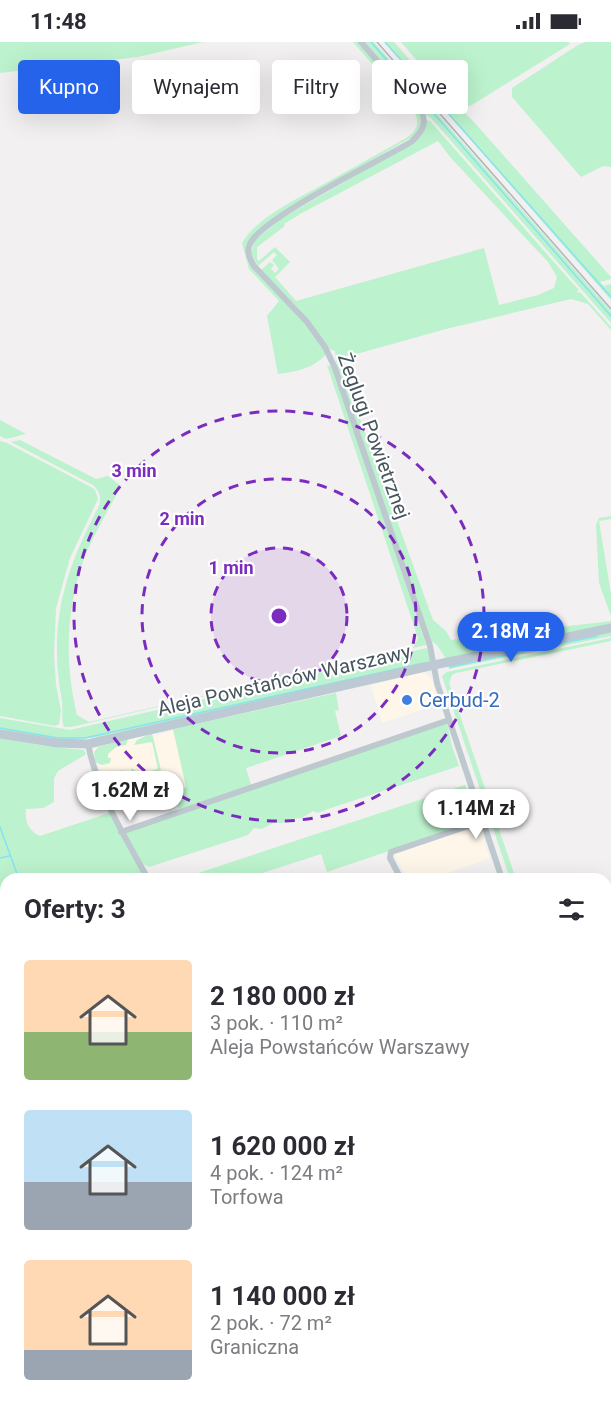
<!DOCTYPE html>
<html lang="pl">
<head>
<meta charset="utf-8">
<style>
	body { margin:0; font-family:Roboto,sans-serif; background:#f2f2f3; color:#2b2b33; height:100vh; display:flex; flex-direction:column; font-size:22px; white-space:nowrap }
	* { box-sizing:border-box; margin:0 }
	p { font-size:20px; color:#7c7c81 }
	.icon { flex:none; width:33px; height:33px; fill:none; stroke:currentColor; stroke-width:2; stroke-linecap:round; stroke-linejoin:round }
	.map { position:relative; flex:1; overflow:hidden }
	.side { position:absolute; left:0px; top:831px; width:612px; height:536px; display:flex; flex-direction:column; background:#fff; border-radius:18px 18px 0 0; box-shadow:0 6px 24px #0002 }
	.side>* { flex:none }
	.top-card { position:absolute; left:18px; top:18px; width:576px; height:54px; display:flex; gap:12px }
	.price { position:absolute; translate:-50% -51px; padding:0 14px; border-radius:21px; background:#fff; color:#222; font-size:20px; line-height:39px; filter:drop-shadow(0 2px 3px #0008) }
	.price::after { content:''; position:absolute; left:50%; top:36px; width:18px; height:14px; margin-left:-9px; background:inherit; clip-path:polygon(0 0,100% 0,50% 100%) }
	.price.active { background:#2563eb; color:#fff }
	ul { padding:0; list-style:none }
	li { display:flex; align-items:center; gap:18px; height:150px; padding:0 24px }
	li span { display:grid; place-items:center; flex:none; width:168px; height:120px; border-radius:6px; color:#555 }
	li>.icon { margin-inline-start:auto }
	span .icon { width:72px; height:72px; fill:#fffc; stroke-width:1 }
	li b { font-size:26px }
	h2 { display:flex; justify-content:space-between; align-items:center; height:72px; padding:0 24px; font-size:26px }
	.chip { padding:0 21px; border-radius:6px; background:#fff; box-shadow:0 6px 24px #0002; font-size:21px; line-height:54px }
	.chip.active { background:#2563eb; color:#fff }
	.status { display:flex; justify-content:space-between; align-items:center; height:42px; padding:0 30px; background:#fff; direction:ltr }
	.status svg { height:16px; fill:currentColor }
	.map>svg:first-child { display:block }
	.commercial { fill:#fdf6e9 }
	.green { fill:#bcf2cd; fill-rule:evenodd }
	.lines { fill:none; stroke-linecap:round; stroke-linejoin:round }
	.stream { stroke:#87e2f1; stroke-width:1.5 }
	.street { stroke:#bdc8cf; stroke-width:6 }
	.secondary { stroke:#bdcad4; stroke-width:9 }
	.rail { stroke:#b2b5ba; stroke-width:1.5 }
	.ring { fill:none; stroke:#7b2cbf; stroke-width:3; stroke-dasharray:10 8 }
	.shop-dot { fill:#3f7fe0; stroke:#fff; stroke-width:2 }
	.labels { text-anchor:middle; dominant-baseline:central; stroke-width:4.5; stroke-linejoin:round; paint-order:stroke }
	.street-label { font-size:20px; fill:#47555e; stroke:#fff }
	.shop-label { font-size:20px; fill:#366cbe; stroke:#fff; text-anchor:start }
	.centre { fill:#7b2cbf; stroke:#fff; stroke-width:3 }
	.ring-label { font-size:18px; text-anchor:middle; font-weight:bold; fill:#7b2cbf; stroke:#fff; stroke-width:4.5; stroke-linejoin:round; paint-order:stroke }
</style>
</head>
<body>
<div class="status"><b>11:48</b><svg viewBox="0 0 49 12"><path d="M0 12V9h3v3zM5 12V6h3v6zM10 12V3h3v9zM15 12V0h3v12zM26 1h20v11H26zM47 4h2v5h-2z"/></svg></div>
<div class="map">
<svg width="611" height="1366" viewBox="0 0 611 1366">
	<rect width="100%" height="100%" fill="#f2f0f0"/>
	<!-- commercial -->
	<path class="commercial" d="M424,630L432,637L439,662L382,681L371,643Z
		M173,688L187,745L120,767L102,732L93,711L94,707L97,705L152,690L156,694Z
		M478,783L490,816L431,837H408L394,813Z"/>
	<!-- green -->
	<path class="green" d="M0,0H203L138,15L0,31Z
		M353,0H358L418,69C423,80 421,86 412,95L325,145L254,192L247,201L246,213L317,296L326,312C315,326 295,330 278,332L267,274L279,259L249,227L242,201C257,175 299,156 324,142C351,127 379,111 406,96C416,89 421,82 414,70Z
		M365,0H374L597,253L596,255L598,254L611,269V281L430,75L426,73L417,59Z
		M385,0H394L455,69L465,71L473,79L611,235V237L600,240L604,244L611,242V258Z
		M401,0H568L570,2L472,63L464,65L453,60Z
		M586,0H611V125L603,124L581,135L512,55V46L578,3Z
		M426,78L430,79L568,236L579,248L577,249L578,251L580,250L611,285V288L588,262L571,257L446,287L342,316L339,319L433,578L446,589L451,598L611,579V583L446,617L437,603L431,599L352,369L336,319L335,309L329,307L298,266L261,228L270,220L274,223L271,227L275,231L279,227L272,218L277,213L274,210L258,224L251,211L255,198L282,176L414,100L423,92ZM438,99L450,115L548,220L557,235L554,246L538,253L499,263L484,206L296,259L275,235L290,220L275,205L259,219L257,217V205L285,184L284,182L300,172Z
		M327,323L333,325L426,603L71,685H64C61,679 63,667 62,659C48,583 64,530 99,464C102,456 99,448 93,443L11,400L20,398L96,437L108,434L121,444C109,467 95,490 85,514C66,565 64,620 77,673L89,680L413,606L418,596Z
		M0,378L26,392L6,397L0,394Z
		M0,399L7,401L91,445L95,448L98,457L70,516L56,566L54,613L56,643L61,669L59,682L55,684L0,674Z
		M611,474V477L599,479L611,552V574L599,541L596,483L599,476Z
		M611,590V594L449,627L448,623Z
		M611,596V599L456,631L452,633L449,641L516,837H510L442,634L447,630Z
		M427,606L431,618L428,621L103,694C68,701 35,693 0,688V676L70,688Z
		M336,651L339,668L335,669L341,694L246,726L251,743L179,767L173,750L186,745L173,687Z
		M447,681L452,704L459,724L328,767L317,771L313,769L302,776L289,777L283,781H273L262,787L254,786L248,793L149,825L143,822L126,792L127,790Z
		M152,691L161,728L112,744L110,740L108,745L105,734L102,732L128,727L115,731L117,736L132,733L131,726L141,732L158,727L152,700L134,703L137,698Z
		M0,696L45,704L84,708L86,712L83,714L58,729L54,736V760L43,766L26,767C24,778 29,790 40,794L109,771L145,835L144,837H6V1075L0,1077Z
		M128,697L126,703L116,705L108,712V716H111L110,721L102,723L95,720L94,710L98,705Z
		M465,743L477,779L327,830L321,812L244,837H180Z
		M6,1114V1216L0,1209V1116Z
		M6,1287V1360L96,1361L97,1366H0V1288Z
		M375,1360L376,1366H108L107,1361Z"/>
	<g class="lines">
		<!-- stream -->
		<path class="stream" d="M371,0L611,274
			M385,0L611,255
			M450,625L597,594
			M0,686L58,696H85L424,621
			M0,785L19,837
			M0,816L9,814
			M0,907L6,906
			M0,970L6,968
			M0,1081L6,1092
			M364,1360V1366"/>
		<!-- street -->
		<path class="street" d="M361,0L421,69C428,82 421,91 411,100C381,118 261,176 250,202C246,210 250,217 254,224L307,280L325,305L335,326L430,604L437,641L502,837
			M88,702C98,752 124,793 148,837
			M121,790L449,678
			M401,837L390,816L391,810L483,779
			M606,1144L611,1154"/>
		<!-- secondary -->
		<path class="secondary" d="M0,692L57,701L88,702L434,623L611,586"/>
		<!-- rail -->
		<path class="rail" d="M377,0L611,267"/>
	</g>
	<!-- distance rings -->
	<circle cx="279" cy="574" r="68" fill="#7b2cbf" fill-opacity=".12"/>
	<g class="ring">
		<circle cx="279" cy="574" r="68"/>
		<circle cx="279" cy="574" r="137"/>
		<circle cx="279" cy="574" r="205"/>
	</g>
	<!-- markers -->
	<circle class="shop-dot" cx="407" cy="658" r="6"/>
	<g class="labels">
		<!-- street labels -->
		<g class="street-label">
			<text transform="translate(374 394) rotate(70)">Żeglugi Powietrznej</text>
			<text transform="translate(284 638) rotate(-13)">Aleja Powstańców Warszawy</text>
		</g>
		<!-- shop labels -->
		<g class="shop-label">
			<text x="419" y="658">Cerbud-2</text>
		</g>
	</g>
	<circle cx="279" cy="574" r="9" class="centre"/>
	<g class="ring-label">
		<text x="134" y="435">3 min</text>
		<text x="182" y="483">2 min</text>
		<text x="231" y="532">1 min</text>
	</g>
</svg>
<b class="price active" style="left:511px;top:621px">2.18M zł</b>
<b class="price" style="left:130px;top:780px">1.62M zł</b>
<b class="price" style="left:476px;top:798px">1.14M zł</b>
<div class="top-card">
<a class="chip active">Kupno</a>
<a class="chip">Wynajem</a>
<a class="chip">Filtry</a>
<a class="chip">Nowe</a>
</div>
<section class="side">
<h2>Oferty: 3<svg class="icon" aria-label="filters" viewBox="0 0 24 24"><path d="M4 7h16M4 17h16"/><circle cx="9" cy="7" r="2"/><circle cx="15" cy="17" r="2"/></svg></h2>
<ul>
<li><span style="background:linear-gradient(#ffd9b3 60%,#8fb573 0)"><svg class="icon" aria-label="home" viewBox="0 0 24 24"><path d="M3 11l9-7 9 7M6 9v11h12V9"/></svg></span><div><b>2 180 000 zł</b><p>3 pok. · 110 m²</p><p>Aleja Powstańców Warszawy</p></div></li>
<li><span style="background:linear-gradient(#bfe0f5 60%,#9aa5b1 0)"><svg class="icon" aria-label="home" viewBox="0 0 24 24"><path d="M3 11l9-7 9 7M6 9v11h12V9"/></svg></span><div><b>1 620 000 zł</b><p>4 pok. · 124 m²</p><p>Torfowa</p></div></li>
<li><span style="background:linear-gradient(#ffd9b3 75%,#9aa5b1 0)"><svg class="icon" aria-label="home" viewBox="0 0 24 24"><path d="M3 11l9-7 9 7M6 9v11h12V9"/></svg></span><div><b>1 140 000 zł</b><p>2 pok. · 72 m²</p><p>Graniczna</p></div></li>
</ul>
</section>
</div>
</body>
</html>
